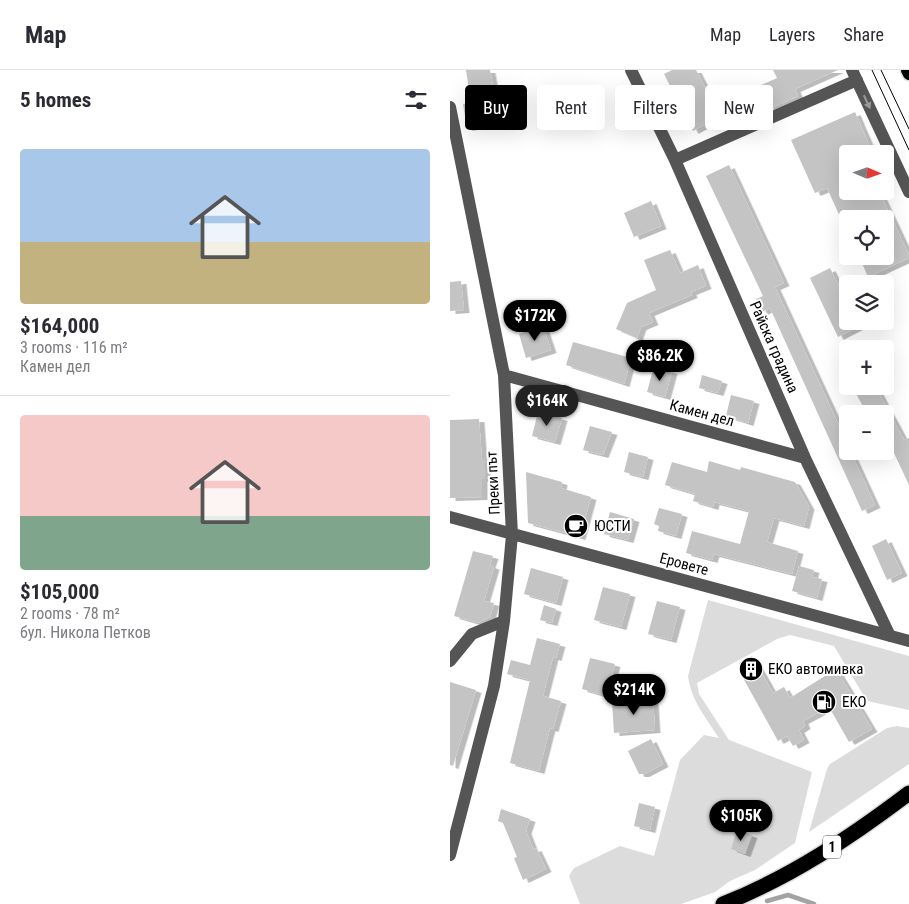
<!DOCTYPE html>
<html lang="en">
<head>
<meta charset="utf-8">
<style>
	body { margin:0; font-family:"Roboto Condensed",sans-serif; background:#f2f2f3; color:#2b2b33; height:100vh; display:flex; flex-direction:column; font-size:19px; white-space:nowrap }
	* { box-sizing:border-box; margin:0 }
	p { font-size:16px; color:#7c7c81 }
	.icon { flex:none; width:28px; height:28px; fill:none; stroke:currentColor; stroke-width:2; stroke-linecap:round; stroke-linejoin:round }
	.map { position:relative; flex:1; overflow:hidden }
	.panel { display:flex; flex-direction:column; background:#fff; width:450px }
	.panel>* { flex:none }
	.banner { position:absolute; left:15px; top:15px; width:369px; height:45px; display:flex; gap:10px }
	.needle { width:32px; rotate:92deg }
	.fabs { position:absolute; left:389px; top:75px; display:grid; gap:10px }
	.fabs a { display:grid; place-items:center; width:55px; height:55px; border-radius:5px; background:#fff; box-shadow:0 5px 20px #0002; font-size:25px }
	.price { position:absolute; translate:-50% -42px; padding:0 11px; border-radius:18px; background:#000; color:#fff; font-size:16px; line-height:32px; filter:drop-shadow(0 1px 2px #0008) }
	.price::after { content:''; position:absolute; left:50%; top:30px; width:15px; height:11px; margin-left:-8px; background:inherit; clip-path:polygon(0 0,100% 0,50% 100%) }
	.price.active { background:#222; color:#fff }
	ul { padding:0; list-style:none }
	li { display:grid; align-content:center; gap:10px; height:265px; padding:0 20px }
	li+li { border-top:1px solid #e1e1e2 }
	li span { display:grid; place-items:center; height:155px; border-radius:5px; color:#555 }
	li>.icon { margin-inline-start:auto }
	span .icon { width:90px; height:90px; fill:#fffc; stroke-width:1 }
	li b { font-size:21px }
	h2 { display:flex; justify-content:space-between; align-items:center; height:60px; padding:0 20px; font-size:21px }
	.pill { padding:0 18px; border-radius:5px; background:#fff; box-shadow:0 5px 20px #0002; font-size:18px; line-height:45px }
	.pill.active { background:#000; color:#fff }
	header { display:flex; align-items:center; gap:30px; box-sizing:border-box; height:70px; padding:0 25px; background:#fff; border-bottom:1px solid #e1e1e2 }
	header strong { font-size:24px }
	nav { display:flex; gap:28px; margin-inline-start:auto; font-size:18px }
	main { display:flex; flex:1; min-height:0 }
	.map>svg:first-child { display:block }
	.green { fill:#dcdcdc }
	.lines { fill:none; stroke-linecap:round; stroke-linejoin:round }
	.stream { stroke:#a3a3a3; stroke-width:4.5 }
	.building { fill:#c4c4c4; filter:url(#shadow) }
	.major-casing { stroke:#dbdbdb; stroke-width:15 }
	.highway-casing { stroke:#dbdbdb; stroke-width:18 }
	.minor { stroke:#555; stroke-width:12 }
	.major { stroke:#000; stroke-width:12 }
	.highway { stroke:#000; stroke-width:15 }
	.tram { stroke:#000; stroke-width:1 }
	.oneway { fill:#999 }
	.labels { text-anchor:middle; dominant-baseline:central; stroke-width:4; stroke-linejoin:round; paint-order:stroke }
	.shield { fill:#fff; stroke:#4c4c4c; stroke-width:1 }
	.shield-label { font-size:14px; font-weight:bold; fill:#000 }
	.street-label { font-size:15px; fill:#000; stroke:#fff }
	.poi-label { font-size:15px; fill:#000; stroke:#fff; text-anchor:start }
</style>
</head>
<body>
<header>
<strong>Map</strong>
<nav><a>Map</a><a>Layers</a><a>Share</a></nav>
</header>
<main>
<section class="panel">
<h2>5 homes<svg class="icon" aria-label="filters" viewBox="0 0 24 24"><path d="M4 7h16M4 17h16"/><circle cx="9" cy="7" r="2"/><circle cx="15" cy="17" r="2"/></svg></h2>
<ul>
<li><span style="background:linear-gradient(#a9c7e8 60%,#c2b280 0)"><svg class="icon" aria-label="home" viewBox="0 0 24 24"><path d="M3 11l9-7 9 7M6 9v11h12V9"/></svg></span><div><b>$164,000</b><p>3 rooms · 116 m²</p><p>Камен дел</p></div></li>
<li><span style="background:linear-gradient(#f6c9c9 65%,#7fa58c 0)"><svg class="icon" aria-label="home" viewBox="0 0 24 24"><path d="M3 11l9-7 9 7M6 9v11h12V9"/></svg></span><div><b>$105,000</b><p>2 rooms · 78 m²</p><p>бул. Никола Петков</p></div></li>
</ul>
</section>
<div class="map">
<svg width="459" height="834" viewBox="0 0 459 834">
	<defs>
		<filter id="shadow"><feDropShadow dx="5.5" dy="3" stdDeviation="0" flood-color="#0004"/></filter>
	</defs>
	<rect width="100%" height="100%" fill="#fff"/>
	<!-- green -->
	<path class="green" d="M258,530L459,586V640L417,631L384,576L340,565L327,569L247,613L249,624L279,670L362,702L345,773L305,800L280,811L265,822L231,834H130L119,806L124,798L170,776L204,786L230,690L254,665L269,668C256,648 241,630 238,606Z
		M447,656L459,658V694L359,762L377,699L380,694L437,658Z"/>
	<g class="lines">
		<!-- stream -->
		<path class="stream" d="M317,831L338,825L364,834"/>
	</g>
	<!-- building -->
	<path class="building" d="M16,0H40L45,28L58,26L62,50L17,58L13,34L21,32Z
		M222,0H246L270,46L243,61L214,4Z
		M323,0H388L345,19L348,26L319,39L309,16L327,8Z
		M405,42L423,84H398V121H429L459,185V188L418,207L409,186H435V149H391L377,118L365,123L341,70Z
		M279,95L334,213L325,217L398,375V381H400L425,435L412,441L320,238L312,242L306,229L313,226L256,106Z
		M201,131L211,156L184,167L174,143Z
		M220,180L230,203L248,195L256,216L241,222L242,225L199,243L203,252L191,257L187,268L166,259L177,233L206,220L194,190Z
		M380,198L398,234V251H419L388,267L360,208Z
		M11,211L14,240L0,241V212Z
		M93,256L101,280L76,288L69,264Z
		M123,272L181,288L174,314L116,295Z
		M204,296L222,301L215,327L197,322Z
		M252,305L272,311L268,323L249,318Z
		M402,316H425L454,370L459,368V415L435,364V344H417Z
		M281,325L304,331L298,353L276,346Z
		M88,342L112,348L105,372L82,366Z
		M29,349L32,390H35V409H32V427L0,428V350Z
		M140,356L162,362L153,385L133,380Z
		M179,382L198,387L193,407L174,402Z
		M259,391L290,400L291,397L345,412L359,437L354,456L324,448L317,472L348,481L342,504L264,484L262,490L236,483L242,461L290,474L299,441L264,432L263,437L243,431L245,424L215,415L222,392L257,402Z
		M76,402L112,412L111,418L141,427L130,467L78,453Z
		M209,438L232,444L226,466L208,461L209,456L204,454Z
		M160,442L184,449L178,470L154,464Z
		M436,469L452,503L437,510L422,476Z
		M23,481L43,486L40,495L44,497L34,531L44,533L40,547L28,553L4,546Z
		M349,496L364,500L362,507L372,509L367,528L342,521Z
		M81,498L113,507L106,533L74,524Z
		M153,517L180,524L171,557L144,550Z
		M207,531L230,537L221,570L198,564Z
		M94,535L106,539L102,553L90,550Z
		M87,568L110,574L106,588L103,587L93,626L111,631L103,659L100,658L89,701L60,693L80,610L57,604L61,590L80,595Z
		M302,586L323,623L334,617L340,628L386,599L422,659L399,672L379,637L353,651L355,656L349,660L354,670L343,676L337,666L328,671L293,608L297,606L289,593Z
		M140,588L165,594L156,626L132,619Z
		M0,612L26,620L3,696L0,695Z
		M203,629L205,660L164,663L162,632Z
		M201,669L213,694L194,704H189L178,681Z
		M189,733L205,737L200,760L184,756Z
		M51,739L80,749L76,761L83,779L86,778L96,799L73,810L64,788L67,787L53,753L48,751Z
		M287,760L302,765L295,784L281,779Z"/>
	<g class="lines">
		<!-- major casing -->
		<g class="major-casing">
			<path id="major" d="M457,0L459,4"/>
		</g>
		<!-- highway casing -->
		<g class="highway-casing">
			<path id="highway" d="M273,834C341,807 401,767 459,723"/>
		</g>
		<!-- minor -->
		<path class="minor" d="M181,0L225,90L355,388L440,566
			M402,0L459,122
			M0,37L54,305L62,465L54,551L44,616L0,785
			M225,90L407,10
			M54,305L355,388
			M0,447L459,571
			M0,591L22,564L54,551"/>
		<!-- major -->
		<use href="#major" class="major"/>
		<!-- highway -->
		<use href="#highway" class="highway"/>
		<!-- tram -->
		<path class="tram" d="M422,0L459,80
			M431,0L459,59"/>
	</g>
	<!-- one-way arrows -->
	<defs><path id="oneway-solid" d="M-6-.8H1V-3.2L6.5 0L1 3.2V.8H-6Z" transform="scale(1.25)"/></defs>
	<use class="oneway" href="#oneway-solid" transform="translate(417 32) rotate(65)"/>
	<!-- icons -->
	<defs>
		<g id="cafe-disc" transform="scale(1.25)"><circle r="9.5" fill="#000" stroke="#fff"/><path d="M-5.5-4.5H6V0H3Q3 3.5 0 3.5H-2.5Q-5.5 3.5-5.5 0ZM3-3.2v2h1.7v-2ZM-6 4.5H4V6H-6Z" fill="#fff"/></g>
		<g id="building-disc" transform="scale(1.25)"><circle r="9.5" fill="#000" stroke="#fff"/><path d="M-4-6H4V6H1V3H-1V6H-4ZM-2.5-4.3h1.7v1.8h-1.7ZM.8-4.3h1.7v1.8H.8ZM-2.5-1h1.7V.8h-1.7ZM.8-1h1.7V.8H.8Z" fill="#fff"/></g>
		<g id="fuel-disc" transform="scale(1.25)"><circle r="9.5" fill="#000" stroke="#fff"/><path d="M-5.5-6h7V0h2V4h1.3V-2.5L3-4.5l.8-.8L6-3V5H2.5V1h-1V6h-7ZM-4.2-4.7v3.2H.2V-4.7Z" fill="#fff"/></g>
	</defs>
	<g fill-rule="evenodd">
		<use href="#cafe-disc" x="126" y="456"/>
		<use href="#building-disc" x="301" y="599"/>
		<use href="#fuel-disc" x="374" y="632"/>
	</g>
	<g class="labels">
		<!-- shield labels -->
		<rect class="shield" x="373" y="765.5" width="18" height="23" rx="4"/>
		<g class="shield-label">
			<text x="382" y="777">1</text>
		</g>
		<!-- street labels -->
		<g class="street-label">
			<text transform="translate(324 277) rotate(66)">Райска градина</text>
			<text transform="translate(252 343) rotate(15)">Камен дел</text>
			<text transform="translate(43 413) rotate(-93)">Преки път</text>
			<text transform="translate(234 494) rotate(15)">Еровете</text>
		</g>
		<!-- poi labels -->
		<g class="poi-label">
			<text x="144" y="456">ЮСТИ</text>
			<text x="318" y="599">EKO автомивка</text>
			<text x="392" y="632">EKO</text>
		</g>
	</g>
</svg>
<div class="fabs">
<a><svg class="needle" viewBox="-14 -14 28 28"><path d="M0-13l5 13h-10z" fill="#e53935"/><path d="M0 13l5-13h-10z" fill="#7c7c81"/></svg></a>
<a><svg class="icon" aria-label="locate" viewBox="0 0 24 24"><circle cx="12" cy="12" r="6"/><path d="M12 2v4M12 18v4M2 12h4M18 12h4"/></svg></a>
<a><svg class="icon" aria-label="layers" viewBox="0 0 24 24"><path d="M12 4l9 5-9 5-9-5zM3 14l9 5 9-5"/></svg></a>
<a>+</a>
<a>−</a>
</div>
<b class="price" style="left:85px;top:272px">$172K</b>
<b class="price" style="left:210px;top:312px">$86.2K</b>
<b class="price active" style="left:97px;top:357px">$164K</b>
<b class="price" style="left:184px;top:646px">$214K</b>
<b class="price" style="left:291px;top:772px">$105K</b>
<div class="banner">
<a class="pill active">Buy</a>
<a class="pill">Rent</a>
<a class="pill">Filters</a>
<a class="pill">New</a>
</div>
</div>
</main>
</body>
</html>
